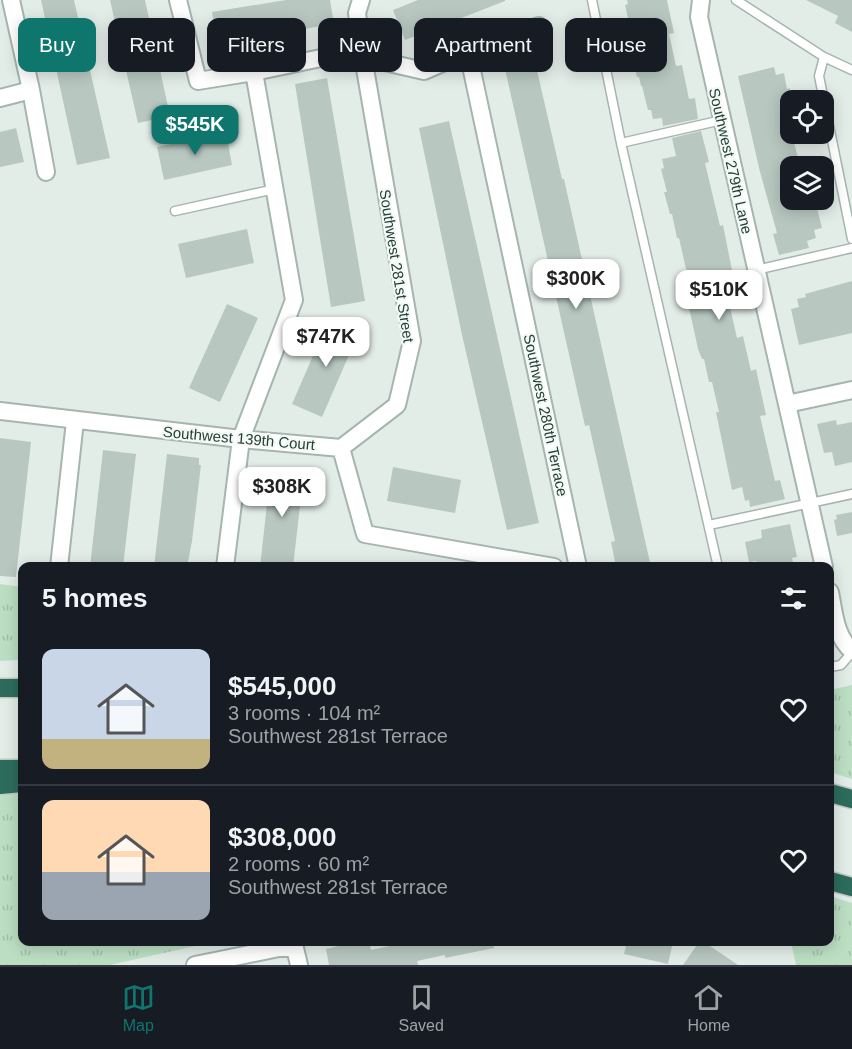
<!DOCTYPE html>
<html lang="en">
<head>
<meta charset="utf-8">
<style>
	body { margin:0; font-family:Arial,sans-serif; background:#20242c; color:#f1f3f6; height:100vh; display:flex; flex-direction:column; font-size:22px; white-space:nowrap }
	* { box-sizing:border-box; margin:0 }
	p { font-size:20px; color:#9ea1a6 }
	.icon { flex:none; width:33px; height:33px; fill:none; stroke:currentColor; stroke-width:2; stroke-linecap:round; stroke-linejoin:round }
	.map { position:relative; flex:1; overflow:hidden }
	.details { position:absolute; left:18px; top:562px; width:816px; height:384px; display:flex; flex-direction:column; background:#171b24; border-radius:12px; box-shadow:0 3px 15px #0003 }
	.details>* { flex:none }
	.top-card { position:absolute; left:18px; top:18px; width:816px; height:54px; display:flex; gap:12px }
	.tools { position:absolute; left:780px; top:90px; display:grid; gap:12px }
	.tools a { display:grid; place-items:center; width:54px; height:54px; border-radius:12px; background:#171b24; box-shadow:0 3px 15px #0003; font-size:30px }
	.price { position:absolute; translate:-50% -51px; padding:0 14px; border-radius:12px; background:#fff; color:#222; font-size:20px; line-height:39px; filter:drop-shadow(0 2px 3px #0008) }
	.price::after { content:''; position:absolute; left:50%; top:36px; width:18px; height:14px; margin-left:-9px; background:inherit; clip-path:polygon(0 0,100% 0,50% 100%) }
	.price.current { background:#0f766e; color:#fff }
	ul { padding:0; list-style:none }
	li { display:flex; align-items:center; gap:18px; height:150px; padding:0 24px }
	li+li { border-top:2px solid #363941 }
	li span { display:grid; place-items:center; flex:none; width:168px; height:120px; border-radius:12px; color:#555 }
	li>.icon { margin-inline-start:auto }
	span .icon { width:72px; height:72px; fill:#fffc; stroke-width:1 }
	li b { font-size:26px }
	h2 { display:flex; justify-content:space-between; align-items:center; height:72px; padding:0 24px; font-size:26px }
	.chip { padding:0 21px; border-radius:12px; background:#171b24; box-shadow:0 3px 15px #0003; font-size:21px; line-height:54px }
	.chip.current { background:#0f766e; color:#fff }
	.menu { display:flex; justify-content:space-around; align-items:center; height:84px; border-top:2px solid #363941; background:#171b24; font-size:16px; color:#9ea1a6 }
	.menu a { display:grid; justify-items:center; gap:3px }
	.menu .current { color:#0f766e }
	.map>svg:first-child { display:block }
	.grass { fill:url(#grass-tufts) }
	.building { fill:#b8c8c1 }
	.lines { fill:none; stroke-linecap:round; stroke-linejoin:round }
	.service-casing { stroke:#a5b5af; stroke-width:11 }
	.minor-casing { stroke:#a5b5af; stroke-width:20 }
	.motorway-casing { stroke:#c1c9c7; stroke-width:21 }
	.service { stroke:#fff; stroke-width:8 }
	.minor { stroke:#fff; stroke-width:16 }
	.motorway { stroke:#2d6c5c; stroke-width:18 }
	.labels { text-anchor:middle; dominant-baseline:central; stroke-width:4.5; stroke-linejoin:round; paint-order:stroke }
	.street-label { font-size:15px; fill:#223f36; stroke:#f4f9f6 }
</style>
</head>
<body>
<div class="map">
<svg width="852" height="965" viewBox="0 0 852 965">
	<defs>
		<pattern id="grass-tufts" width="24" height="20" patternUnits="userSpaceOnUse" patternTransform="scale(1.5)"><rect width="24" height="20" fill="#bcdfc3"/><path d="M3 7l-1-3M5 7V3M7 7l1-3M15 17l-1-3M17 17v-4M19 17l1-3" fill="none" stroke="#a1c0a8"/></pattern>
	</defs>
	<rect width="100%" height="100%" fill="#e3ede8"/>
	<!-- grass -->
	<path class="grass" d="M0,584L22,587V660L0,661Z
		M852,685V779L830,772V690Z
		M22,791V942H213L110,965H0V793Z
		M830,896L852,903V965H796L791,942H830Z"/>
	<!-- building -->
	<path class="building" d="M41,0H74L110,158L77,165Z
		M110,0H145L170,116L138,123Z
		M286,0H330L334,24L217,43L212,12Z
		M418,0H505V1L405,40L393,10Z
		M627,0H667L674,33L669,34L676,66L682,65L689,99L695,98L698,119L663,126L662,118L653,119L651,110H648L642,86H641L639,77H637L628,40H630L628,31H631L625,5L628,4Z
		M806,0H852V32L835,23L838,16Z
		M533,53L562,179H564L651,567H616L611,542L615,541L589,425L585,426L503,60Z
		M774,67L776,75L784,73L787,89L790,88V134H792L800,166H790V200H815L822,228L814,230L816,238L807,241L809,248L779,255L773,234L777,233L760,172L738,76Z
		M327,78L365,301L331,307L295,84Z
		M449,121L539,523L507,530L462,335L419,128Z
		M16,128L24,162L0,167V132Z
		M701,131L709,162L705,163L720,226L723,225L732,270L729,271L737,305L730,307L737,338L743,336L751,371L756,369L766,415L760,416L775,481L780,480L785,499L750,507L749,500L745,501L742,487L732,490L716,412H719L712,382H709L704,359H702L698,349L688,303L690,302L685,279L688,278L679,238H677L672,214H670L664,192H667L661,169L664,168L662,159L676,156L672,138Z
		M226,132L232,165L164,180L157,147Z
		M247,229L254,263L186,278L178,244Z
		M852,281V333L799,345L791,309L799,307L797,299L806,297L805,294Z
		M227,304L258,318L220,402L189,388Z
		M329,319L359,332L322,417L292,404Z
		M836,420L837,425L852,422V462L835,466L832,452L824,453L817,424Z
		M0,438L31,442L16,577L0,576Z
		M103,450L136,454L123,567H90Z
		M167,454L199,458V465H201L192,541L187,567H154Z
		M393,467L461,480L455,513L387,501Z
		M271,468L304,471L293,567H260Z
		M852,512V533L837,536L834,520L837,519L836,515Z
		M790,524L797,557L792,558L794,567H758L756,561L749,562L745,542L762,538L761,530Z
		M355,942H369L371,950L408,942H493L494,948L445,958V955L417,961L418,965H329L326,949Z
		M627,942H673L668,964L624,954Z
		M699,942H704L738,965H683Z"/>
	<g class="lines">
		<!-- service casing -->
		<g class="service-casing">
			<path id="service" d="M592,0L621,143L718,567
				M736,0L824,57L852,70
				M824,57L819,76L852,239
				M621,143L722,120
				M175,211L275,189
				M756,270L852,248
				M709,525L852,494
				M830,667L841,665L852,652"/>
		</g>
		<!-- minor casing -->
		<g class="minor-casing">
			<path id="minor" d="M11,0L31,90L46,172
				M178,0L198,81L254,72L345,53L424,71L468,52L539,26
				M701,0L699,17L824,567
				M468,52L578,567
				M0,98L31,90
				M787,404L852,390
				M0,411L241,439L341,448L365,534L554,567
				M341,448L397,405L412,341L363,57L357,13L361,0
				M59,567L75,421
				M225,567L241,439L294,300L254,72
				M830,592C834,612 835,636 852,651
				M195,965L279,948H295L299,965"/>
		</g>
		<!-- motorway casing -->
		<g class="motorway-casing">
			<path id="motorway" d="M0,688H22
				M0,769H22
				M0,785L22,783
				M830,793L852,799
				M830,881L852,887"/>
		</g>
		<!-- service -->
		<use href="#service" class="service"/>
		<!-- minor -->
		<use href="#minor" class="minor"/>
		<!-- motorway -->
		<use href="#motorway" class="motorway"/>
	</g>
	<g class="labels">
		<!-- street labels -->
		<g class="street-label">
			<text transform="translate(731 161) rotate(77)">Southwest 279th Lane</text>
			<text transform="translate(397 266) rotate(81)">Southwest 281st Street</text>
			<text transform="translate(546 415) rotate(78)">Southwest 280th Terrace</text>
			<text transform="translate(239 438) rotate(5)">Southwest 139th Court</text>
		</g>
	</g>
</svg>
<div class="tools">
<a><svg class="icon" aria-label="locate" viewBox="0 0 24 24"><circle cx="12" cy="12" r="6"/><path d="M12 2v4M12 18v4M2 12h4M18 12h4"/></svg></a>
<a><svg class="icon" aria-label="layers" viewBox="0 0 24 24"><path d="M12 4l9 5-9 5-9-5zM3 14l9 5 9-5"/></svg></a>
</div>
<b class="price current" style="left:195px;top:156px">$545K</b>
<b class="price" style="left:576px;top:310px">$300K</b>
<b class="price" style="left:719px;top:321px">$510K</b>
<b class="price" style="left:326px;top:368px">$747K</b>
<b class="price" style="left:282px;top:518px">$308K</b>
<div class="top-card">
<a class="chip current">Buy</a>
<a class="chip">Rent</a>
<a class="chip">Filters</a>
<a class="chip">New</a>
<a class="chip">Apartment</a>
<a class="chip">House</a>
</div>
<section class="details">
<h2>5 homes<svg class="icon" aria-label="filters" viewBox="0 0 24 24"><path d="M4 7h16M4 17h16"/><circle cx="9" cy="7" r="2"/><circle cx="15" cy="17" r="2"/></svg></h2>
<ul>
<li><span style="background:linear-gradient(#c9d6e8 75%,#c2b280 0)"><svg class="icon" aria-label="home" viewBox="0 0 24 24"><path d="M3 11l9-7 9 7M6 9v11h12V9"/></svg></span><div><b>$545,000</b><p>3 rooms · 104 m²</p><p>Southwest 281st Terrace</p></div><svg class="icon" aria-label="heart" viewBox="0 0 24 24"><path d="M12 20l-8-8c-3-5 5-10 8-4 3-6 11-1 8 4z"/></svg></li>
<li><span style="background:linear-gradient(#ffd9b3 60%,#9aa5b1 0)"><svg class="icon" aria-label="home" viewBox="0 0 24 24"><path d="M3 11l9-7 9 7M6 9v11h12V9"/></svg></span><div><b>$308,000</b><p>2 rooms · 60 m²</p><p>Southwest 281st Terrace</p></div><svg class="icon" aria-label="heart" viewBox="0 0 24 24"><path d="M12 20l-8-8c-3-5 5-10 8-4 3-6 11-1 8 4z"/></svg></li>
</ul>
</section>
</div>
<nav class="menu">
<a class="current"><svg class="icon" aria-label="map" viewBox="0 0 24 24"><path d="M3 6l6-2 6 2 6-2v14l-6 2-6-2-6 2zM9 4v14M15 6v14"/></svg>Map</a>
<a><svg class="icon" aria-label="saved" viewBox="0 0 24 24"><path d="M7 4h10v16l-5-4-5 4z"/></svg>Saved</a>
<a><svg class="icon" aria-label="home" viewBox="0 0 24 24"><path d="M3 11l9-7 9 7M6 9v11h12V9"/></svg>Home</a>
</nav>
</body>
</html>
